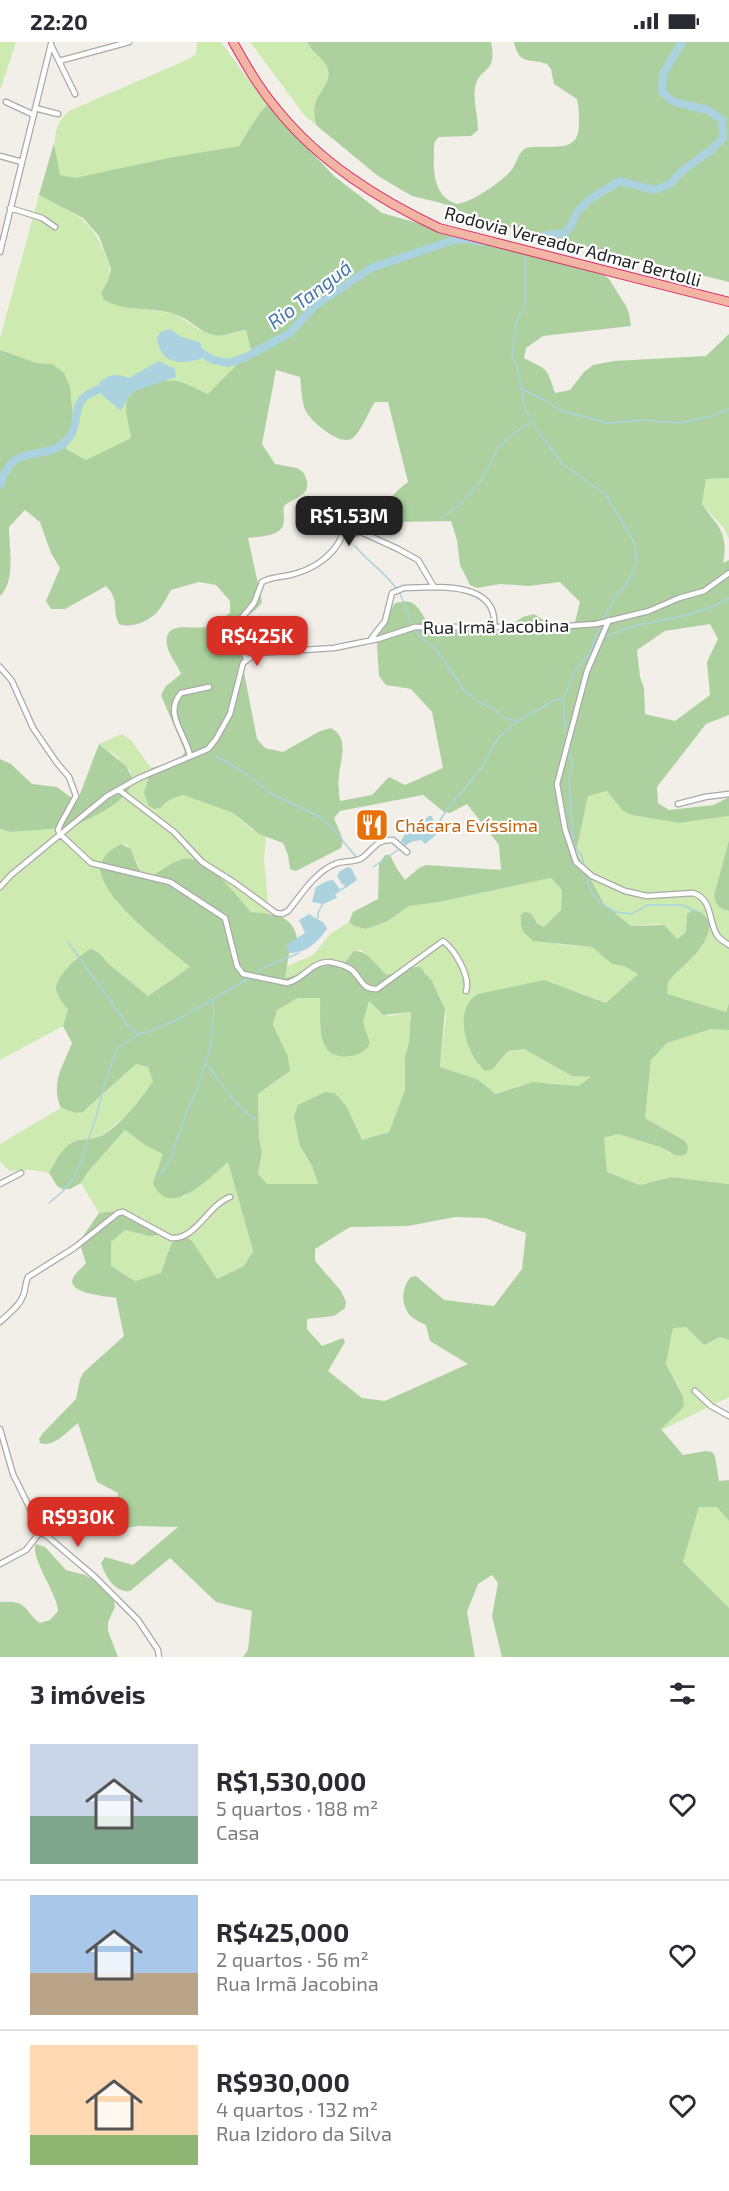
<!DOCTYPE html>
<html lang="pt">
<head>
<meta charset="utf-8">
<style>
	body { margin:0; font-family:"Exo 2",sans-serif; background:#f7f7f7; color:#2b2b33; height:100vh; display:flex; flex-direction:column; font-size:22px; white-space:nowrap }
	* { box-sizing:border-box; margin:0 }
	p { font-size:20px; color:#7c7c81 }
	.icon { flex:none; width:33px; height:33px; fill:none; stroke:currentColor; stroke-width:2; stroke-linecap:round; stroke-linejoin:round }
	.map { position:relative; height:1615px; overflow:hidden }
	.side { display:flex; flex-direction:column; background:#fff; flex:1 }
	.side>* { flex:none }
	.price { position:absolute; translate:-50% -51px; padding:0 14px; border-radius:12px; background:#d93025; color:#fff; font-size:20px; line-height:39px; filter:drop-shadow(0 2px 3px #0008) }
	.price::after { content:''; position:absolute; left:50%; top:36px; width:18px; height:14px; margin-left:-9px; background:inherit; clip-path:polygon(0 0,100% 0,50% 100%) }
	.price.selected { background:#222; color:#fff }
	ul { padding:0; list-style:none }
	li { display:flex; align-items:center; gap:18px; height:150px; padding:0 30px }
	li+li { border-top:2px solid #e1e1e2 }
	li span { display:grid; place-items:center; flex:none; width:168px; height:120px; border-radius:0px; color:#555 }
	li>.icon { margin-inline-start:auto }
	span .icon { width:72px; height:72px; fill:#fffc; stroke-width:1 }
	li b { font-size:26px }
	h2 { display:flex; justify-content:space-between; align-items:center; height:72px; padding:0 30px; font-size:26px }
	.status { display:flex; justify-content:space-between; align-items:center; height:42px; padding:0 30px; background:#fff; direction:ltr }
	.status svg { height:16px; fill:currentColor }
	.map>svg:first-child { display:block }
	.grass { fill:#cdebb0 }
	.forest { fill:#add19e; fill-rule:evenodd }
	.water { fill:#aad3df }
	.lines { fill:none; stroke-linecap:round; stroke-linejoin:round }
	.stream { stroke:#aad3df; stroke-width:1.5 }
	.river { stroke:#aad3df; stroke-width:8 }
	.minor-casing { stroke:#a9a9a9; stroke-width:7 }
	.trunk-casing { stroke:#dc2a67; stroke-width:10 }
	.minor { stroke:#fff; stroke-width:4.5 }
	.trunk { stroke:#f2b4a3; stroke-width:8 }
	.labels { text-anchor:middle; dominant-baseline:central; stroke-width:4.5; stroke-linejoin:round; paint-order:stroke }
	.street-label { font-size:18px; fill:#222; stroke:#fff }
	.food-label { font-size:18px; fill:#c56008; stroke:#fff; text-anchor:start }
	.water-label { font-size:20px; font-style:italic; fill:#4a7aab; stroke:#fff }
</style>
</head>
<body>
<div class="status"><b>22:20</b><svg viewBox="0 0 49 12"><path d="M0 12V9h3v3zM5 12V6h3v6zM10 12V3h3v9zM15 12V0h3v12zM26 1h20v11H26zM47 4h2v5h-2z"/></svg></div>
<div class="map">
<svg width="729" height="1615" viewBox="0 0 729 1615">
	<rect width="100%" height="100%" fill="#f2efe9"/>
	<!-- grass -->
	<path class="grass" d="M0,0H16L0,48Z
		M197,0H221L267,63C256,74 248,90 239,104L173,115L75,137L60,133C55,110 48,84 71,68L189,17L196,12Z
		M250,0H307C313,12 321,14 326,23C334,37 321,47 317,59C314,67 315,74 316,83L305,74Z
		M39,153C74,172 92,175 106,215C111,227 111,235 104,246L117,263L176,272L199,288L226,293L246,288L251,308L208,352L182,341L127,367L131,396L86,418L66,408L73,381L71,353L52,322L37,321L0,308V296Z
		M729,436V497L724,486L702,462L706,437Z
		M122,692L131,698L151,726L145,744L146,757L165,763L171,757L183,753L233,771L251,787L266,795L264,817L269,872L251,870L213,829L179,818L146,838C139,826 135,814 127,803L121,802L115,805L128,872L190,925L148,954L110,923L99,911L76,917L56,943V949L68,968L63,984L0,1018V787L10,790C59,785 92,786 129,748L131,730L116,714L99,702Z
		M607,749L622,768L631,773L679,781L729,774V798L714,853C716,864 719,866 729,869V961L726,970L666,953L668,940L698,909L687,872L686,890L676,897L658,882L631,884L604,862L576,810L588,754Z
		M551,836L562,848L561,868L544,885C536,880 533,874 524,870L555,902L592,905L612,922L624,924L638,932L606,961L578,950L497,949L478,952L467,1000L480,1025L497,1023L508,1009L524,1007L572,1034L592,1035L578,1045L552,1041L521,1043L496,1052L477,1037L440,1025L446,972L440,955L425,929L387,933L361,908L354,909L344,922L285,936L287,924L313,913L330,892L349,880L354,884L366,887L388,879L409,864L439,860Z
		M298,956H320V989L369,998L363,980L369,959L380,971L389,974L411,970L409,1000L405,1015V1048L389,1090L362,1098L347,1065L294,1074L304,1112L312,1124L318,1142H266L258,1132L262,1110L259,1097L258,1052L284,1034L277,992L273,983L277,968Z
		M711,987L729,988V1142L671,1135L640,1143L607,1130L604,1096L618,1092L660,1105L669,1111L685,1099L645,1076L651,1018L666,1001Z
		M136,1022L149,1025L153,1039L130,1071L101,1094L74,1100L56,1117L49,1131L31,1128L9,1129L0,1119V1102L61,1066L64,1068L87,1067Z
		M125,1088L145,1103L164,1112L153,1141L184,1155L228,1120L253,1209L244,1224L217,1237L193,1200L168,1208L167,1220L161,1232L135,1239L111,1224V1200L125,1188L149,1194L148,1179C131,1170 117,1168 99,1171L81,1141L87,1131Z
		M673,1285H686L704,1303L720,1295L729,1298V1355L662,1388L661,1387L681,1368L684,1363L680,1347L666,1322Z
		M699,1465H717L729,1479V1566L683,1520Z"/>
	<!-- forest -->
	<path class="forest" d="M307,0H491C498,34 479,23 475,46C473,60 478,74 478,88L471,94L439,95C433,100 434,105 434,113C433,133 435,155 457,162C471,161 505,138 513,126C518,118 517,112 526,106C547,101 580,115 579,81C579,73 579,65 577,57L554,42L551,27L547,22C530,16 519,24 514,0H729V240L485,179L441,161L412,154L378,134L316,83C315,75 313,67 316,59C321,47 334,37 326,23C321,14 313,12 307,0Z
		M267,63L334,134L382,171L604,233L609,237L626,264L629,271L631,284L543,294L526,306L524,316C549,329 546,324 555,351L570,348L584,330L593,323L614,319L706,314L729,292V436L706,437L702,462C718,485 729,490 723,521L729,518V673L706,682L657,745L658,761L669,768L714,763L729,755V774L679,781L631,773L622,768L607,749L588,754L576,810L604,862L631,884L664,883L677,897L686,890L687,872L692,868C702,868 706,874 710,883C706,909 683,922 668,940L667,952L726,970L729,961V988L711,987L667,1001L651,1018L645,1076L685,1099L688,1105L687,1111L681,1114L675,1113L660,1105L618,1092L604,1096L607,1130L640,1143L671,1135L729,1142V1298L720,1295L704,1303L686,1285L673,1286L666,1322L683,1354L684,1363L681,1368L661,1387L683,1413L706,1409L712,1410L715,1414L719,1439L729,1438V1479L717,1465H699L683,1520L729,1566V1615H502L492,1574L498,1541L492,1533L478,1542L467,1570L475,1615H243L248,1608L252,1569L216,1560L170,1516L130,1549C115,1551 105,1534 101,1521L105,1515L133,1523L178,1485L138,1484L127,1486L121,1483L118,1473V1451L97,1440L78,1381C67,1389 55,1406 40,1401L39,1397L43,1391L76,1357L80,1337L84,1330L124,1294L116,1256C106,1254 66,1252 73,1236C75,1231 82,1226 86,1221L79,1200L99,1171C121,1167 142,1172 158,1188L157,1193L149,1194L125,1188L111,1200V1224L135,1239L161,1231C167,1219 171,1180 193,1200L217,1237L244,1224L253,1209L228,1120C211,1134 169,1180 153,1141L163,1112L145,1103L125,1088L87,1131L81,1141L70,1147H62L57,1144L49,1131C55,1120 62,1104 76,1099C84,1097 95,1097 103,1093C125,1079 139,1059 153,1039L148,1025L136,1022L83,1070L76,1071L61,1066C50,1041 63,1024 72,1001L63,984L68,968C64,962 57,954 56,947C55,935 81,911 91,907L99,911L110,923L148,954L190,925C165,903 101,858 100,825C103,814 110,807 121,802L131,807L137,823L146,838C156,832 173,819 183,817C207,812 237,855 251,870C271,872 293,872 297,896L290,906L285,936C306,931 322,922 344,922L354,909C368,908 377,925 387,933L414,925H420L432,939L445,967L440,1025L477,1037L496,1052L532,1040L578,1044L591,1035L572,1034L524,1007L508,1009L493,1027L485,1029C466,1013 452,966 478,952L544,938L606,961L638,932L624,924L612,922L592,905L533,899L524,891L521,884V873L524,870L531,871L537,881L544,885L561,868L562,848L551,836L439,860L409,864L388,879L366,887L354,884L349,880L353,870L378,857L379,822L385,813H390L397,827L405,838L419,826L426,823L501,828L499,803L467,762L450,771L444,770L423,753L340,769L334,776C337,786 346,797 341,806L296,829L290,827L288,813L283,801L259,792L233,771L183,753L171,757L160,766L154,767L148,763L144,750L151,726L178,720L185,710L161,653L166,644L181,632C177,622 169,614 167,603C163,575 197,590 211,584C217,581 224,575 230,571V559L216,543L199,540L171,548C167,555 163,563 158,569C150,579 131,587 119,582C111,566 121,560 106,544L65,567H51L46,559L60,526L51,511L40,480L25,468L9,485C9,505 16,539 0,554V308L37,321L52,322L64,331L70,345L73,374L66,407L86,418L131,396C130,386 124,369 127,359C131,343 164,337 177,339C187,341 198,348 208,352L251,308L246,288C236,289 224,295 214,293C199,290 191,278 177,273C154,264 127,271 104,258L101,251L108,239L111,227L99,194L83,176L39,153L54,101L60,133L75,136L173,115L239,104C248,90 256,74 267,63ZM276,328L300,335C301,343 302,365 307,371C313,381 341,405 353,396C362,388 368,370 375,360H388L408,440C395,450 372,469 401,480L451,479L457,498L460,523L470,543L477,546L500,542L529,544L560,540L580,560L575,580L561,589L534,572L523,575L501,590L479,587L455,589L427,580C418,565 413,554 394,562L378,595L377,604L379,634L386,643L411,647L432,670L443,726L405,743L389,735L372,753L340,759C339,751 338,742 339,734C340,719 350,696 331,686L320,689L283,710L265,706L257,697L243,625L239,582C247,573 256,570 262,560L248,496C261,494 284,495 284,478C284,473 283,469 284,464C297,453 316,453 303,430L297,426L275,422L262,402ZM710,582L718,597L707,620L710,653L675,679L645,672L644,646L640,635L637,608L665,589ZM298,956H320C321,979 314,1019 350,1014C359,1013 366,1009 370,1001L363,980L369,959L383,973L411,970L409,1000L405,1015V1048L389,1090L362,1098L347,1065L335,1051L325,1050L298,1063L294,1074L300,1104L312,1124L318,1142H267L258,1132L262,1110L259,1097L258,1052L290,1029L288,1015L273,983L277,968ZM455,1175L485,1176L526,1191L522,1227L494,1264L444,1258L416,1234L411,1235C401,1245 400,1266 413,1276C417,1279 422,1281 426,1283L430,1299L468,1322L385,1359L362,1356L328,1329L345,1300L343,1296L322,1304L307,1287V1277L334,1274L345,1266L346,1260L341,1249L315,1219V1207L350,1185L408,1184Z
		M99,702L126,724L133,737C132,757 90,779 71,783C52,788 30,788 10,790L0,787V717L11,722L32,742L57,745L77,760Z
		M729,798V869C719,866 716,864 714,853Z
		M36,1502L45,1505L66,1528L85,1533L99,1541L113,1554L115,1565L108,1580V1589L118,1615H0V1560C30,1558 21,1567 40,1581L50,1578L58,1569C57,1551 29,1514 36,1502Z"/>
	<!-- water -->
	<path class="water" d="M170,287L182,295L199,300L201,302V317C178,323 160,322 157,295L162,289Z
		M159,319L175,327L176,335L135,349L129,354L121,369L102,353L99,341C109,332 116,331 129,336Z
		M429,774H432L436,793L425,802L421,798L409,800L405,803L401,799L405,792Z
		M348,825L352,827L357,838L347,845L342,842L337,834L340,829Z
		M333,838L340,847L335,851L337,856L323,862L312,860L316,845L327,839Z
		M309,872L324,881L327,887C317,901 306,911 289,911L286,903L305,891L299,878Z"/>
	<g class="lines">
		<!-- stream -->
		<path class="stream" d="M525,214V262L517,278L512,312L518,329L524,364L541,394L563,422L606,453L633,498L637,515L633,531L624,546L613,558L604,577
			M522,347L545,358L559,368L608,381L644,378L679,381L713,374L729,367
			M443,475L458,464L481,439L498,406L510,394L530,380
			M355,504C369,521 389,533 400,552C405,562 408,573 412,583
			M414,587L420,595L434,605L465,649L479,660L494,667L506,677L517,679
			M602,595C615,592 626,586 638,583C669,576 702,573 729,556
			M566,697L563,657L577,625L589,613L601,583
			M569,705L572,725L569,734L573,802L582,814L584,825
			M216,714L245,731L272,752L320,775L333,787L357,816
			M433,786L438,782L447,767L480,728L498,696L518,679L555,658L563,657
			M373,825L411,799
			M585,829L590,847L600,861L615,870L632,872L647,863H682L698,870
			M336,851L347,844
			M318,876V871L323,861
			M68,900L129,985L138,992
			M255,932L263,926L299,911
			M207,1022C223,1043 234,1063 256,1078
			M159,1134C172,1119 173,1106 180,1088C198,1042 217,1008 213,957
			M49,1161L62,1150L73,1137L80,1122L97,1072L105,1039L117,1007L138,992L145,991L177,978L251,935"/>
		<!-- river -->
		<path class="river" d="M547,193L565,191L570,185L577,170L590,157L620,139L654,148L670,142L682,129L711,108L723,96L722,78L708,68L674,60L662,50L663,32L682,0
			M193,305L213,318L229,321L246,315L290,291L313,265L371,226L454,198L467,197L482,200
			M0,443C14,399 39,420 63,402C88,382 60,354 109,345"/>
		<!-- minor casing -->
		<g class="minor-casing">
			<path id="minor" d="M51,3L75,52
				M59,19L129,0
				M6,60L34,73
				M35,66L58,72
				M0,114L22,120
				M10,166L42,176L55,185
				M0,210L51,2
				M434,545C462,545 497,550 494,584
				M609,578L587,629L557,742L565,787L576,820L592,834L625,849L647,854L693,851C713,857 708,879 717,893C720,898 725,900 729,903
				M246,619L240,578L254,561L262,540C270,535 281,535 290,533C312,528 333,515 342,494L361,490L398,507L418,518L434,545L404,546L392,551L385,579L371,597
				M0,625L12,639L33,686L57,721L69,735L76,754L60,783L58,788L60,792L91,821L170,840L225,876L237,924L243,932L287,941C302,939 312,919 329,920C335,921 347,924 352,928C361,936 362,948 377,947L443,899C454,907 471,934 466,949
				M190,714C186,692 163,672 181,651L209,645
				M119,748L174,790L202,820L235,841L276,871L282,872L288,869C301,853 315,830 335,822C343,818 354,821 362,816C374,807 376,797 393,798L407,810
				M678,762L705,755L729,752
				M0,845L11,833L107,754L139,736L208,707L216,697L230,672L243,621L257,611L334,606L378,597L415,585H553L596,582L649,569L679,556L704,549L729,531
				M0,1142L21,1131
				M0,1280C8,1272 19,1265 23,1254C26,1247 25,1241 28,1235L74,1206L118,1171L123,1170L171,1196C196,1198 208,1163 230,1155
				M695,1349L711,1364L729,1374
				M0,1387L13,1432L41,1489L95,1535L138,1578L158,1608L159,1615
				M0,1522L26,1508L41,1489"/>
		</g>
		<!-- trunk casing -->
		<g class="trunk-casing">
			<path id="trunk" d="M233,0C246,23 259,46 276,66C319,120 378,157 439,186L729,260"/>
		</g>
		<!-- minor -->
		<use href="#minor" class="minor"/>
		<!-- trunk -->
		<use href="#trunk" class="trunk"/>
	</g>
	<!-- icons -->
	<defs>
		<g id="restaurant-square" transform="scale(1.725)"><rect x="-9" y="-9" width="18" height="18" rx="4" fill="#e8710a" stroke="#fff"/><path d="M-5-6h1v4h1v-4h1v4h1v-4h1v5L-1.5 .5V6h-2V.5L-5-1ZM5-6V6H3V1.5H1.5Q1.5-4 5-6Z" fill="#fff"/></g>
	</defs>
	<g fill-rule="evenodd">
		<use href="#restaurant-square" x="372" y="783"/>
	</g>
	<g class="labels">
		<!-- street labels -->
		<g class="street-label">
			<text transform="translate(573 204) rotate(15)">Rodovia Vereador Admar Bertolli</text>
			<text transform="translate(496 584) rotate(-1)">Rua Irmã Jacobina</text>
		</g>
		<!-- food labels -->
		<g class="food-label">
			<text x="395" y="783">Chácara Evíssima</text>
		</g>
		<!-- water labels -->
		<g class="water-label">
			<text transform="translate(309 252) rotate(-37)">Rio Tanguá</text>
		</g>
	</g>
</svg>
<b class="price selected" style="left:349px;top:505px">R$1.53M</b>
<b class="price" style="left:257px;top:625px">R$425K</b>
<b class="price" style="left:78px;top:1506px">R$930K</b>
</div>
<section class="side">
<h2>3 imóveis<svg class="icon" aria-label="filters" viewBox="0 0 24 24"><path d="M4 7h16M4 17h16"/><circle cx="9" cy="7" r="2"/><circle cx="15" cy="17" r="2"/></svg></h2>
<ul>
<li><span style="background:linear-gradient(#c9d6e8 60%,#7fa58c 0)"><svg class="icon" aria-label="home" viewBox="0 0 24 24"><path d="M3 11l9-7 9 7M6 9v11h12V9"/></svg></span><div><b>R$1,530,000</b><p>5 quartos · 188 m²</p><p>Casa</p></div><svg class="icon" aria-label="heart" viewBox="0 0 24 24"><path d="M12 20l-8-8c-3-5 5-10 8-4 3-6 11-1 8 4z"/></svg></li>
<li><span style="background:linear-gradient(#a9c7e8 65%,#b9a48a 0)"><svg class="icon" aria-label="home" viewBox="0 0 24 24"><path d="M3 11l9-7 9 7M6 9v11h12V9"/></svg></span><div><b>R$425,000</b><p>2 quartos · 56 m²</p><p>Rua Irmã Jacobina</p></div><svg class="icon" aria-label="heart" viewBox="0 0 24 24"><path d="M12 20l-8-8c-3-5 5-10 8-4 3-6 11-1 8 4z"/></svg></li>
<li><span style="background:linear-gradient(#ffd9b3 75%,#8fb573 0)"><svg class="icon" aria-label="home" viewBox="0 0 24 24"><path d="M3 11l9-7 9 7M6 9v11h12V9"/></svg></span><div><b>R$930,000</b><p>4 quartos · 132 m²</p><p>Rua Izidoro da Silva</p></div><svg class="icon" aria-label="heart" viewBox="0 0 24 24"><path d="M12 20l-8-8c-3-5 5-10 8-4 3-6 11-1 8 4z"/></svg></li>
</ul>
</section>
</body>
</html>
